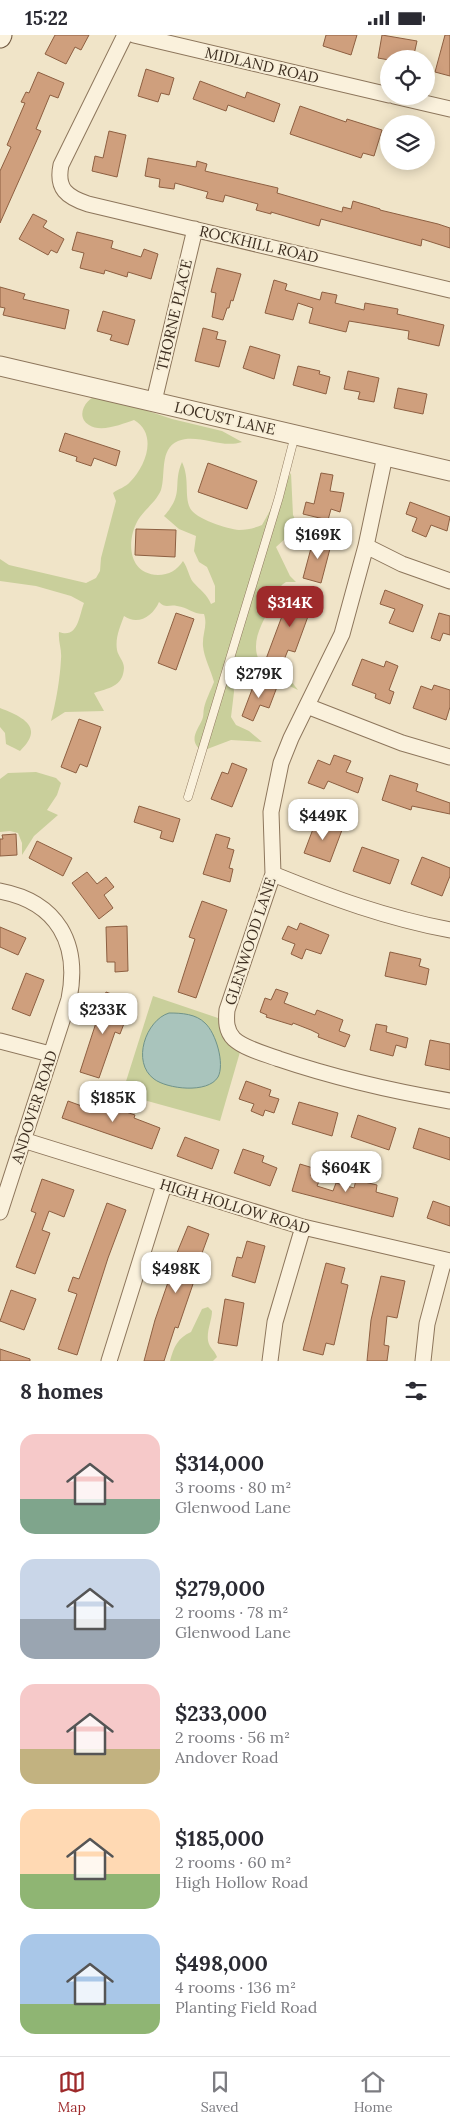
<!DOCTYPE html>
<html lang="en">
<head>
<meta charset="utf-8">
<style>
	body { margin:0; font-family:Lora,serif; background:#f7f7f7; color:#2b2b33; height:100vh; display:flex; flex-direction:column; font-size:19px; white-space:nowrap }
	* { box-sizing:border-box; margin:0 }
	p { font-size:16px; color:#7c7c81 }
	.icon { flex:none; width:28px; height:28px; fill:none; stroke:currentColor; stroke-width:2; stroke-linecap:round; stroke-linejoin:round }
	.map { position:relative; height:1326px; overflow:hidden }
	.panel { display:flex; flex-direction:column; background:#fff; flex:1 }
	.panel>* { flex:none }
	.tools { position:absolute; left:380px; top:15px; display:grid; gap:10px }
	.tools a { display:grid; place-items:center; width:55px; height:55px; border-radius:50%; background:#fff; box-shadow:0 2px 12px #0003; font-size:25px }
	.price { position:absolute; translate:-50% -42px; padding:0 11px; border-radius:10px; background:#fff; color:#222; font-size:16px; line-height:32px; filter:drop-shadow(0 1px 2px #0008) }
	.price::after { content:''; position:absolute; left:50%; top:30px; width:15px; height:11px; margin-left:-8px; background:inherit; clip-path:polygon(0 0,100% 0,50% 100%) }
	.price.current { background:#9e2a2b; color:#fff }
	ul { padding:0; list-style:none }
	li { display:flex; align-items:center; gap:15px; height:125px; padding:0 20px }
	li span { display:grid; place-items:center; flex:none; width:140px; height:100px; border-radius:15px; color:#555 }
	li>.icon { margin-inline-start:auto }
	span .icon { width:60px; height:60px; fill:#fffc; stroke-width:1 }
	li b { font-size:21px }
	h2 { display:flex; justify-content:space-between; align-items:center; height:60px; padding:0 20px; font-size:21px }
	.status { display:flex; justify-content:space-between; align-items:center; height:35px; padding:0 25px; background:#fff; direction:ltr }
	.status svg { height:14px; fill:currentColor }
	.dock { display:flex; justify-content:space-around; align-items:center; height:70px; border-top:1px solid #e1e1e2; background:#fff; font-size:14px; color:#7c7c81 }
	.dock a { display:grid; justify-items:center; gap:2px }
	.dock .current { color:#9e2a2b }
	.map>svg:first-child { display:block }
	.green { fill:#c9cf9b }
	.water { fill:#a9c4bc; stroke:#6f938a }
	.building { fill:#cf9f7d; stroke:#8d5f41 }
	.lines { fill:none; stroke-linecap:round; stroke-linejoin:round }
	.service-casing { stroke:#8d765c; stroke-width:9 }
	.minor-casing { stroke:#8d765c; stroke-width:17 }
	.tertiary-casing { stroke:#8d765c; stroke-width:21 }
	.secondary-casing { stroke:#6f573f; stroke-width:23 }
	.service { stroke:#faf1dc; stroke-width:8 }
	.minor { stroke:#faf1dc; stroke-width:15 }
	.tertiary { stroke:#faf1dc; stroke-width:19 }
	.secondary { stroke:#faf1dc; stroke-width:21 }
	.labels { text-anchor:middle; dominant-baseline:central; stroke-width:4; stroke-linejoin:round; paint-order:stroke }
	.street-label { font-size:15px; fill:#3d2e20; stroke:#f7eed8 }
</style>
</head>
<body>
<div class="status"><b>15:22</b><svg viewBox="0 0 49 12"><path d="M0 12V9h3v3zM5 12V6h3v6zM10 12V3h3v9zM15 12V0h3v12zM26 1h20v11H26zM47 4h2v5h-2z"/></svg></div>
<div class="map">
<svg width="450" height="1326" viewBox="0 0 450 1326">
	<rect width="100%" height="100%" fill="#f0e4c8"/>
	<!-- green -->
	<path class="green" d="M100,360L172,384L222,396L242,407C221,414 198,398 178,406C159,414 166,440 161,455C156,467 145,474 138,485C126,506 128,539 158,540C169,540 177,535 183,526C188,533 189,542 193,547C200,555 207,559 211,569L215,567V551L210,539L207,532L199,527L194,516L196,501L179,494L164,481C185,458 172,450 182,427C190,444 184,460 190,473C195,484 228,494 239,495C247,495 255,493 262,490L291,438L293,480L296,486L308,497L286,503L276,512L290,541L296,547H286C276,553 277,560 272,570C263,586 249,608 260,627L291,646L298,655C279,647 259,633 237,633L232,637L234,657L231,682L236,690L249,696L262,707L231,705L202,716C188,706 197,696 202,685C204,681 203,677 204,673C206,664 211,655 214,647C211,635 204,623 203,611C202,599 208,591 204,579C192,579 188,572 177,571C169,569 166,574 159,567C153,581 138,591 124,581C120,592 115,603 117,615C118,621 124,626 124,633C123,652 108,653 94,658L104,676L65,677L51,686C56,667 60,644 61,624C62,614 58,607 59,597C78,604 79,581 84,568L71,561L36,551L0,546V524L9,530L86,548L96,543L100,536L101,523L116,466L113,458C118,454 126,452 130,447C146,431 158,399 134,385C122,389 101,398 89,390C74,381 87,361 100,360Z
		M0,673C23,682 45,692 20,716L6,709L5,698L0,692Z
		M36,737L56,743L61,748L57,760L47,775L58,780L34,801L22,820V808L18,798L10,796L0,797V744L8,738Z
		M153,961L218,983C221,1001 223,1007 240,1017L220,1086L122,1059Z
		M208,1272L212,1276C212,1286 205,1299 209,1309C211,1314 215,1316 217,1322L213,1326H170C174,1311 178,1303 191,1297L202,1274Z"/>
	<!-- water -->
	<path class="water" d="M169,978C182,978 196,979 205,988C216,998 225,1029 218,1042C208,1059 167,1054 154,1044C131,1027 146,985 169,978Z"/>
	<!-- building -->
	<path class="building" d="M55,0H89L81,15L75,12L66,29L45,19Z
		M326,0H357L351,20L323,11Z
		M382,0L417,6L413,24L389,25L378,23Z
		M445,0H450V41L435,37Z
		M146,34L174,43L169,60L161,58L158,67L138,61Z
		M38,37L64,48L58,63L50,60L36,94L41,96L0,188V136L11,112L7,110L25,68L21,67L26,57L29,58Z
		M200,46L245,63L247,57L280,69L274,87L228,70L226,76L193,64Z
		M300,71L346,87L347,84L382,95L374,121L363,118L361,123L290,99Z
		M109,96L126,100L117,142L92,136L95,121L103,123Z
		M148,123L196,132L197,126L207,129L205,136L278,153L277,158L342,177L343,172L351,174L353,166L380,174V175L438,189L450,193V213L422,204L421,211L321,184L319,191L271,177V179L256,175L258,169L225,160L223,167L206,163L208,157L175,148L174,154L159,152L160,144L145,141Z
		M33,179L47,186L43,192L64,204L57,218L51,215L48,220L19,204Z
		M77,197L113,206L111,213L141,222L144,214L158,219L151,244L128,237L127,242L105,235L104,239L80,233L84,218L72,215Z
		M217,233L241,239L233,266L231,265L229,273H227L223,285L212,282L216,258L211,257Z
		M274,245L287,249L285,255L320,265L322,257L337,260L335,268L364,275L365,268L398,274L397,279L444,290L439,311L408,304L409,296L349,286L346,297L309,288L313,273L298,268L293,285L265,278Z
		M0,252L25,259L23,264L69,275L65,294L3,280L5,273L0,272Z
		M103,276L135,285L128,310L110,305L112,300L97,296Z
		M203,293L218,297L216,304L226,306L219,332L195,326Z
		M250,311L280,320L274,344L243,333Z
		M298,331L320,336L319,339L330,342L326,359L293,350Z
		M348,336L379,343L374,367L358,364L360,357L344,354Z
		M398,353L427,359L423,379L394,373Z
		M65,398L120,416L116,431L94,423L91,431L76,426L77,422L59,416Z
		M208,428L257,446L247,474L198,457Z
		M321,438L333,440L330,456L344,458L340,477L331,474L328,485L303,479L306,467L314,469Z
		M410,467L450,482L447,496L431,490L426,502L412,496L417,483L406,479Z
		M136,494L176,495L175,522L135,520Z
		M314,502L332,506L321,548L303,543Z
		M385,555L423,570L413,597L389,588L395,574L380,569Z
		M291,557L314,565L295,617L288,615L282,630L266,624Z
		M176,578L194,584L176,635L158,628Z
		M439,578L450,581V600L443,598L440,606L431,603Z
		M362,624L384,632L386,626L398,631L389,655L394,657L390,669L375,663L376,659L352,650Z
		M256,644L277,652L269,673L260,670L253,686L242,681Z
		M434,650L450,655V672L446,685L413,673L421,651L432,655Z
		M79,684L101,692L87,732L80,729L76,738L61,732Z
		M334,720L351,726L346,737L363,743L358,758L328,746L324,754L308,748L318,725L330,730Z
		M232,728L247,734L232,772L211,764L222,737L228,739Z
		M390,740L418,749L416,756L450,768V779L412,771L411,775L382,765Z
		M139,771L180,784L173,807L160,803L162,796L134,787Z
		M316,786L342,795L330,827L304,818Z
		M16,799L17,820L0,821V804H3L2,800Z
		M216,799L230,803L227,813L234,815L229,833L233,834L230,847L203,839Z
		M37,806L72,823L63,841L29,823Z
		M362,812L399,825L390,849L353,836Z
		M422,822L450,833V841L442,861L411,849Z
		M87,837L97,849L106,842L114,852L104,860L113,873L99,884L72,848Z
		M202,866L227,875L196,963L178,957L195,904L189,902Z
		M300,888L329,900L321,919L306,914L302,924L291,919L295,909L282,904L288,891L297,895Z
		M127,891L128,936L115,937V927H107L106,892Z
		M0,892L26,903L18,920L0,912Z
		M390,917L421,924L419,931L429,934L426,950L385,941Z
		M26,938L44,945L30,981L12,974Z
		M276,954L288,958L284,968L315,980L317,975L343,985L339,996L350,1000L345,1012L318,1002L319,999L311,995L293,988L292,990L266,982L267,980L260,977L265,963L271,965Z
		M106,957L125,964L118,983L125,986L120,999L115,997L99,1043L80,1037Z
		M376,989L387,991L386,997L408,1003L406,1013L396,1010L393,1021L370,1015Z
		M430,1005L450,1009V1035L425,1030Z
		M246,1046L271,1055L269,1061L279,1064L274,1078L265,1075L263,1081L251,1076L254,1069L239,1064Z
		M68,1066L90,1074L93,1066L135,1080L134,1083L160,1093L152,1114L62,1083Z
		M299,1067L338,1078L332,1101L292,1089Z
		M358,1080L396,1093L389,1115L351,1102Z
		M419,1093L450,1103V1125L413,1113Z
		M185,1102L219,1115L212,1134L177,1121Z
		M243,1114L264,1121L262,1127L277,1133L270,1151L234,1138Z
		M300,1129L313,1133L311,1141L320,1144L317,1151L333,1156L336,1148L354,1153L356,1145L377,1150L376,1157L398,1163L393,1182L292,1156Z
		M42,1144L74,1155L64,1182L49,1176L42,1195L50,1198L35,1239L16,1232L36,1178L31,1176Z
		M433,1166L450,1172V1191L427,1183Z
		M107,1168L126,1175L108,1223L77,1320L58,1314L77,1259L68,1256L73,1242L79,1244Z
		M188,1191L209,1199L191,1248L193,1249L178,1293L175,1292L164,1326H144L155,1285L174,1230H172Z
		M247,1206L265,1211L255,1248L232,1241L237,1222L242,1223Z
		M326,1228L345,1233L341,1248L348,1250L334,1310L326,1308L323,1320L303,1315Z
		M381,1241L405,1246L397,1283L387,1281L384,1310L389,1311L387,1326H367L371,1285Z
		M11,1255L36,1264L24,1295L0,1286Z
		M225,1264L244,1268L237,1311L218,1308Z
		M0,1314L30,1324V1326H0Z"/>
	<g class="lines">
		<!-- service casing -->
		<g class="service-casing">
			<path id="service" d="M188,762L279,462L295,400"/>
		</g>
		<!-- minor casing -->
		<g class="minor-casing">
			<path id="minor" d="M125,0L61,130C56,154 67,162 88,169L450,255
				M134,0L389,60
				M394,61L450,74
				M154,366L195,194
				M385,421L366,511L342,599L291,703L281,728L271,777L273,839L227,975C226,986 226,996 234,1004C245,1014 266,1019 279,1024C335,1043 392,1056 450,1066
				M366,511L402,529L450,546
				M307,671L402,708L450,722
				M273,839C332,863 387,883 450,895
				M0,856C58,867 80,909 69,964L0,1177
				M0,1006L50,1019
				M23,1105L303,1192L450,1226
				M109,1326L164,1150
				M270,1326L275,1287L303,1192
				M423,1326L427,1289L444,1225"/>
		</g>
		<!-- tertiary casing -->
		<g class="tertiary-casing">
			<path id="tertiary" d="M0,331L450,436"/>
		</g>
		<!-- secondary casing -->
		<g class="secondary-casing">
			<path id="secondary" d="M0,2L1,0"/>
		</g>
		<!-- service -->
		<use href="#service" class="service"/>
		<!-- minor -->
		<use href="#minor" class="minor"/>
		<!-- tertiary -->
		<use href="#tertiary" class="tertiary"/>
		<!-- secondary -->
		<use href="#secondary" class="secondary"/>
	</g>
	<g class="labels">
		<!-- street labels -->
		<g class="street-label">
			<text transform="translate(262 30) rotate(13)">MIDLAND ROAD</text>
			<text transform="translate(259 209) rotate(13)">ROCKHILL ROAD</text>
			<text transform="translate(174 280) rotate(-77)">THORNE PLACE</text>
			<text transform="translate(225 383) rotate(13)">LOCUST LANE</text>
			<text transform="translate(250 906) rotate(-72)">GLENWOOD LANE</text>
			<text transform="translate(34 1072) rotate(-72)">ANDOVER ROAD</text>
			<text transform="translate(235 1171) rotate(17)">HIGH HOLLOW ROAD</text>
		</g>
	</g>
</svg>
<div class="tools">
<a><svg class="icon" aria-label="locate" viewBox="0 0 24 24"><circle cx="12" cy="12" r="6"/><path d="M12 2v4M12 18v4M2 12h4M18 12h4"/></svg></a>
<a><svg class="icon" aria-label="layers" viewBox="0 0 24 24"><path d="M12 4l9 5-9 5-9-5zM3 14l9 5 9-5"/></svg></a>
</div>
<b class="price" style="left:318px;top:525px">$169K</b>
<b class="price current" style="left:290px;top:593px">$314K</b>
<b class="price" style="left:259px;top:664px">$279K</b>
<b class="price" style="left:323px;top:806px">$449K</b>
<b class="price" style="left:103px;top:1000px">$233K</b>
<b class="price" style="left:113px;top:1088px">$185K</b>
<b class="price" style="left:346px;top:1158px">$604K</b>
<b class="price" style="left:176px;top:1259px">$498K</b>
</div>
<section class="panel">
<h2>8 homes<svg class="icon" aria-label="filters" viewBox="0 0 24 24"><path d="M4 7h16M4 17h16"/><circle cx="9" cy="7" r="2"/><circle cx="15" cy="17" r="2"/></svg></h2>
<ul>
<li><span style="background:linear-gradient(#f6c9c9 65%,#7fa58c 0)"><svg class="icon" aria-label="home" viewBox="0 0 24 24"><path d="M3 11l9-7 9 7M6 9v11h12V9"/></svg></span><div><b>$314,000</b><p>3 rooms · 80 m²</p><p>Glenwood Lane</p></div></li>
<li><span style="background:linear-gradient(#c9d6e8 60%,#9aa5b1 0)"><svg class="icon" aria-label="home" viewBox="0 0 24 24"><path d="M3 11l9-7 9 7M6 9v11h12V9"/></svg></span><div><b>$279,000</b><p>2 rooms · 78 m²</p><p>Glenwood Lane</p></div></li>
<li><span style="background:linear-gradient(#f6c9c9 65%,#c2b280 0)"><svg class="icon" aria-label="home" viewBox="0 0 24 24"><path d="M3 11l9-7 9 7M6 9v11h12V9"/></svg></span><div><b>$233,000</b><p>2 rooms · 56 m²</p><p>Andover Road</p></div></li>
<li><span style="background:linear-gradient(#ffd9b3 65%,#8fb573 0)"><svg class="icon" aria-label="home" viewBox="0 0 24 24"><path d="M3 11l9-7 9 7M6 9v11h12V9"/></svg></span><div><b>$185,000</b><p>2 rooms · 60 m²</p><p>High Hollow Road</p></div></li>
<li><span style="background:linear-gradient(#a9c7e8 70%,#8fb573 0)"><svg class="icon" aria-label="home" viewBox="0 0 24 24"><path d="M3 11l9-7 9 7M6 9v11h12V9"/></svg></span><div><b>$498,000</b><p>4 rooms · 136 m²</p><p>Planting Field Road</p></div></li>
</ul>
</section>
<nav class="dock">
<a class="current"><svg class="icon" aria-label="map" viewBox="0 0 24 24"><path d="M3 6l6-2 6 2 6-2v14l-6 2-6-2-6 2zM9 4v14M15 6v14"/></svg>Map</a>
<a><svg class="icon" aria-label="saved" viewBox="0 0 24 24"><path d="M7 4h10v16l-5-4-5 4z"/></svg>Saved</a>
<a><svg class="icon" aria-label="home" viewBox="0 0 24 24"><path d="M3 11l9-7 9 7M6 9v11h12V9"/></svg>Home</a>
</nav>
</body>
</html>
